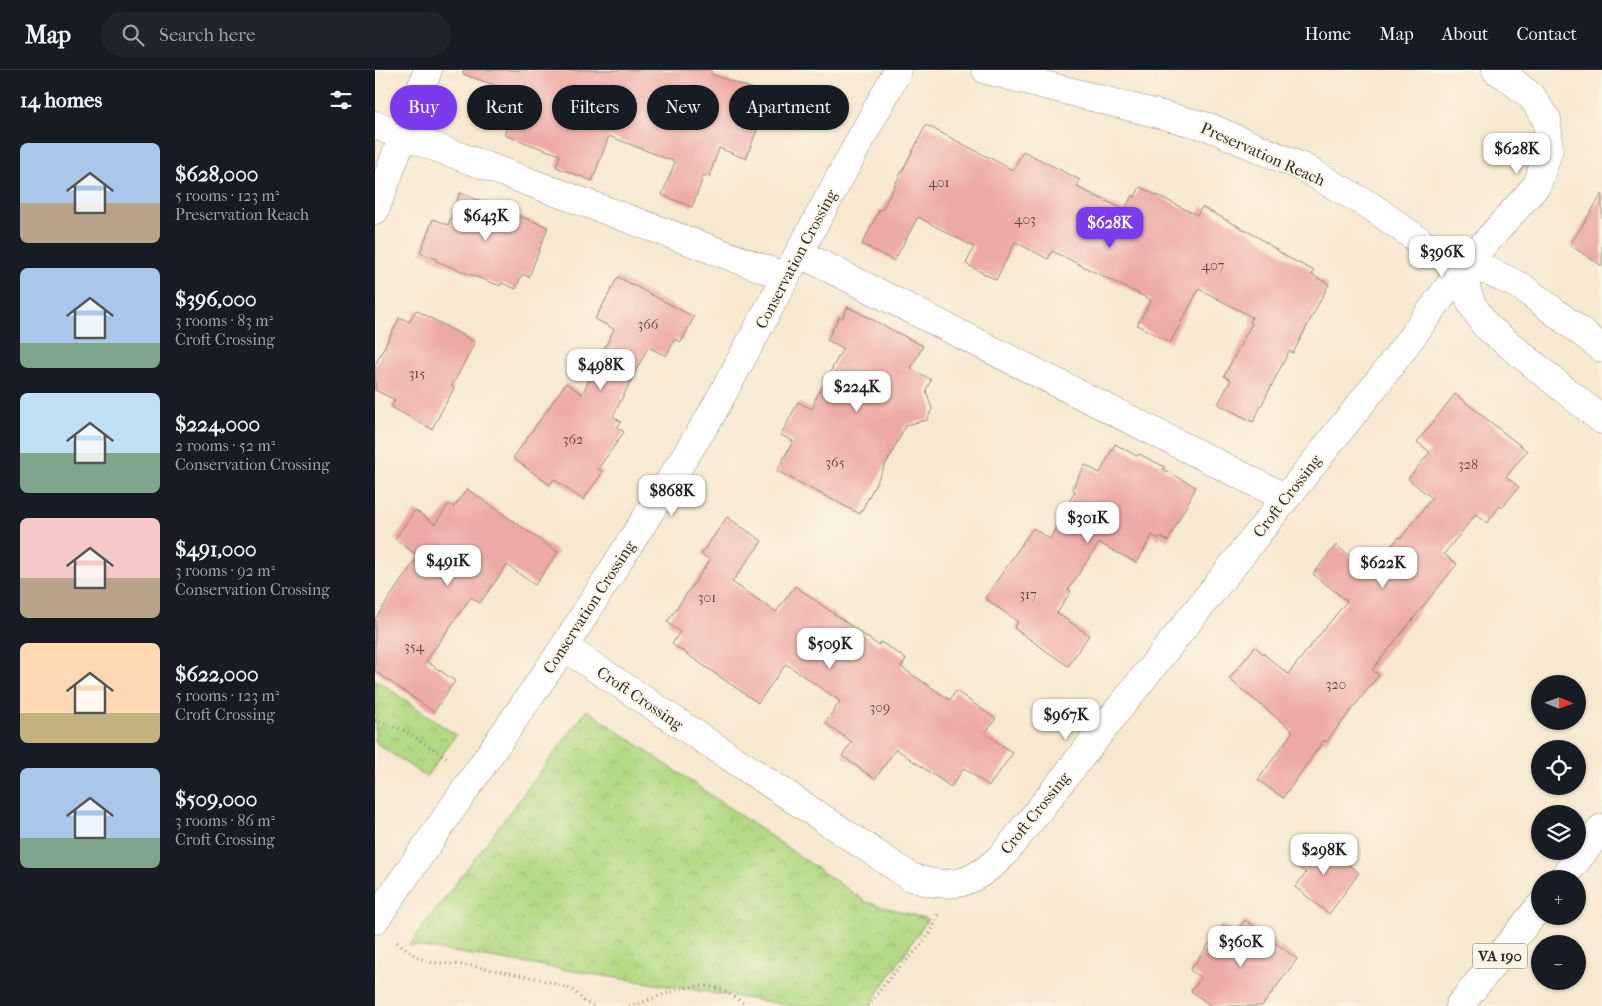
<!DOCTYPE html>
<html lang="en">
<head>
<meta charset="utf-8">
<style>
	body { margin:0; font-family:"IM FELL French Canon",serif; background:#20242c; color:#f1f3f6; height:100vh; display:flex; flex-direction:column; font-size:19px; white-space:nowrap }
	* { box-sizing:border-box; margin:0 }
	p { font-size:16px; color:#9ea1a6 }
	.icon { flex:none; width:28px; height:28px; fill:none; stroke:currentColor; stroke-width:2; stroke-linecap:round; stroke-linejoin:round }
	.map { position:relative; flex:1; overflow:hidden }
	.panel { display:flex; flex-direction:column; background:#171b24; width:375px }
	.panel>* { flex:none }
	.guide { position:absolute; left:15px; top:15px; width:475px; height:45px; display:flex; gap:10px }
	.needle { width:32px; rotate:91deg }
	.controls { position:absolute; left:1156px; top:605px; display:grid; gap:10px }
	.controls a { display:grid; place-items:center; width:55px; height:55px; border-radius:50%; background:#171b24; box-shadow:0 1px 4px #0004; font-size:25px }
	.price { position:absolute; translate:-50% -42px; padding:0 11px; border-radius:10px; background:#fff; color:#222; font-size:16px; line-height:32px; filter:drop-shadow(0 1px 2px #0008) }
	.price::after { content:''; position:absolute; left:50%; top:30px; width:15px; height:11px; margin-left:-8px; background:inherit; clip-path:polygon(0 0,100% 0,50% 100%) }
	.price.selected { background:#7c3aed; color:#fff }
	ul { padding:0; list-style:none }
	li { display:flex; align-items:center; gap:15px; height:125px; padding:0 20px }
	li span { display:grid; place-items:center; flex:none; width:140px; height:100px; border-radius:8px; color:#555 }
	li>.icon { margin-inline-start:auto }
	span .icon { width:60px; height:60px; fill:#fffc; stroke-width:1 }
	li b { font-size:21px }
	h2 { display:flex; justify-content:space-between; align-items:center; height:60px; padding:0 20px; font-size:21px }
	.chip { padding:0 18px; border-radius:22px; background:#171b24; box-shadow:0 1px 4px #0004; font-size:18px; line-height:45px }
	.chip.selected { background:#7c3aed; color:#fff }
	header { display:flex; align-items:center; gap:30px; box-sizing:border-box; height:70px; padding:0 25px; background:#171b24; border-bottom:1px solid #363941 }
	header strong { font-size:24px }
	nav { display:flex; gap:28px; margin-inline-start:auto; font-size:18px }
	.search { width:350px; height:45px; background:#20242c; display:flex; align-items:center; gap:12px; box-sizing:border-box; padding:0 18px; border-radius:28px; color:#9ea1a6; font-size:19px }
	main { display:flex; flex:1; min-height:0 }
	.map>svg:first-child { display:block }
	.park { fill:url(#park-crowns); stroke:#6e8257 }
	.building { fill:#eda9a5 }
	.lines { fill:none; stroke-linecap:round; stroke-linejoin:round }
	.minor-casing { stroke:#918a7e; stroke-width:29 }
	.major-casing { stroke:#918a7e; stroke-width:29 }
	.path { stroke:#918a7e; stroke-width:3; stroke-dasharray:1 4; stroke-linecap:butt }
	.minor { stroke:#fff; stroke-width:28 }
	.major { stroke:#fff; stroke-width:28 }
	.labels { text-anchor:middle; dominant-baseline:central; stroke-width:4; stroke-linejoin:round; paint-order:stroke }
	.number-label { font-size:14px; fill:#5c4a4a }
	.shield { fill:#fcf5e5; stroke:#6a6863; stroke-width:1 }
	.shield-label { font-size:15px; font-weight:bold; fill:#2b2b2b }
	.street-label { font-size:16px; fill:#2b2b2b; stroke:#fcf5e5 }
</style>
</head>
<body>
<header>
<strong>Map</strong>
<div class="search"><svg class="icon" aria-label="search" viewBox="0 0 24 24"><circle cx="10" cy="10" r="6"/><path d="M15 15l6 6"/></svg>Search here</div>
<nav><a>Home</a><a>Map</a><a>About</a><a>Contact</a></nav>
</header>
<main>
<section class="panel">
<h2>14 homes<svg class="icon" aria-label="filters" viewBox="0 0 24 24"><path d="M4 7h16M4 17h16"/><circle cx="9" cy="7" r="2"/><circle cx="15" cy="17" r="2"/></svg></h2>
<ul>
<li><span style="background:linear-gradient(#a9c7e8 60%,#b9a48a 0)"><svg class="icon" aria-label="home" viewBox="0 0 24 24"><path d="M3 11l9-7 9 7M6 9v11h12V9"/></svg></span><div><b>$628,000</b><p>5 rooms · 123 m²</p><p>Preservation Reach</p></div></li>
<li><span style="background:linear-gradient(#a9c7e8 75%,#7fa58c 0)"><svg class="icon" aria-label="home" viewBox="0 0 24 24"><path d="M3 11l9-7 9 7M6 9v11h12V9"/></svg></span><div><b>$396,000</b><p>3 rooms · 83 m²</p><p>Croft Crossing</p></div></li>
<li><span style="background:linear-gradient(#bfe0f5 60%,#7fa58c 0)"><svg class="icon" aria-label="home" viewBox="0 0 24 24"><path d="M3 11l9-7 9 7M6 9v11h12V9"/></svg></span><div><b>$224,000</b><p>2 rooms · 52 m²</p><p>Conservation Crossing</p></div></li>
<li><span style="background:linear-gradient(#f6c9c9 60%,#b9a48a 0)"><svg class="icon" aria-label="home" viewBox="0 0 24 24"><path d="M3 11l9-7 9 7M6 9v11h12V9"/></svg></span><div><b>$491,000</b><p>3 rooms · 92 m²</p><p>Conservation Crossing</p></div></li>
<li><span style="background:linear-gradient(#ffd9b3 70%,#c2b280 0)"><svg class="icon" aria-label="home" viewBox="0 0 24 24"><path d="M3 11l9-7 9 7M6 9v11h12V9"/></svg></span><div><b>$622,000</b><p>5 rooms · 123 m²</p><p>Croft Crossing</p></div></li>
<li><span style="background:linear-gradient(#a9c7e8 70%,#7fa58c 0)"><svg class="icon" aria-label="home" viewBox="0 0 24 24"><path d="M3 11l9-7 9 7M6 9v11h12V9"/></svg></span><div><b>$509,000</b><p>3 rooms · 86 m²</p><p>Croft Crossing</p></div></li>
</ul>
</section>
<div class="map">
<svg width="1227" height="936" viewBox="0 0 1227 936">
	<defs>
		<pattern id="park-crowns" width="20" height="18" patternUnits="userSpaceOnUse" patternTransform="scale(1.25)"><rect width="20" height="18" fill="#b2d983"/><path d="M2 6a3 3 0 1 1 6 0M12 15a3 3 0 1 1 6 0" fill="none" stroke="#99ba71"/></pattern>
	</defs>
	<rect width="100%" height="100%" fill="#fcf5e5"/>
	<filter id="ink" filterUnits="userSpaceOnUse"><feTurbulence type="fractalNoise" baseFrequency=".02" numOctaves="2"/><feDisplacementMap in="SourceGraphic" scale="10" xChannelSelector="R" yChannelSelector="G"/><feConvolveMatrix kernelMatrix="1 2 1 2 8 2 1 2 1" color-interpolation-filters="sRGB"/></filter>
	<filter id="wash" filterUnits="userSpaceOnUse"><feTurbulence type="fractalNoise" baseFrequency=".0096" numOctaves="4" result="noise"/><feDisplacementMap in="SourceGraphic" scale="20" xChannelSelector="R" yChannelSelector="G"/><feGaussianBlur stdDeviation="1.12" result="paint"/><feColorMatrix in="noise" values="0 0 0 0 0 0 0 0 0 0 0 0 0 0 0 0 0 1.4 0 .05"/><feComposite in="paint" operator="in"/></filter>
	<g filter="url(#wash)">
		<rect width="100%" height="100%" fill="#f7e8d0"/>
		<!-- park -->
		<path class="park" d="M0,609L81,665L51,707L0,672Z
			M212,640L491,832L553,849L494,936H420L34,875Z"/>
		<g id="blocks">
			<!-- building -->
			<path class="building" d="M89,0H336V4L378,19L367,48L384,54L371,89L344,78L334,107L329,105L317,137L287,125L300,92L234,66L217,111L181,97L185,85L129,65L145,24L88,4Z
				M551,55L638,100L648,81L705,110L702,117L750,140L757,125L760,127L765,117L822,145L827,137L883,167L912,187L939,201L937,205L954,214L918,283L914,281L878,352L843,334L856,310L849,306L877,253L875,252L877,247L824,219L795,273L762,255L776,230L677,181L673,189L640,172L621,210L591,194L599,177L543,147L519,191L487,174L505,139L507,140Z
				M85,123L173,157L154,207L147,204L141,219L127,213L125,216L61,191V189L45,183L58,149L73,155Z
				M1227,124V196L1195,175Z
				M243,207L319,247L306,272L300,269L291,286L273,277L238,346L246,352L242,357L249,362L223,399L228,402L208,430L179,409L175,415L138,388L191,313L207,324L239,259L220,249Z
				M473,237L548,276L536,298L556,310L551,320L557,339L552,350L531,355L485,444L402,401L418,371L406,365L423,332L437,339L440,330L468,278L452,270L464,247L467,248Z
				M41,240L100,272L77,316L79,318L57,359L16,337L20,330L0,320V295L25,247L34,252Z
				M1080,324L1152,381L1131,407L1144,417L1127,438L1125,436L1112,453L1101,444L1069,484L1082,494L997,600L1004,605L951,672L949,670L908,728L883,710L918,661L854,609L880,577L913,604L972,531L938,504L961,475L991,499L1009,476L1014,479L1024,467L1026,468L1057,428L1033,409L1055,382L1042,372Z
				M740,374L762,386L764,384L790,397L788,399L821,417L793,471L785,466L784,469L777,465L762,493L724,473L693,520L696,521L682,543L714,565L693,596L639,558L643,552L610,528L658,458L675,469L700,421L697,419L710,395L725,403Z
				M92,419L183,482L160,515L132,495L105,533L96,527L51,591L80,611L59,642L0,601V549L43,486L20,469L40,440L60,454L74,434L79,437Z
				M352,447L387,471L357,512L401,542L420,516L503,575L506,572L531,589L526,597L575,630L581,621L621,649L610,663L638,683L614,716L589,698L576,717L521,679L500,709L467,686L477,672L450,653L465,631L411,594L383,633L297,574L305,562L292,552L335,490L326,484Z
				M941,769L984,803L954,844L920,817L931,803L920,795Z
				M870,850L922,889L887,936H836L816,921L826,908L815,900L848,855L859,863Z"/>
		</g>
	</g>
	<g filter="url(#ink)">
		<use href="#blocks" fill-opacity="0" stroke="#918a7e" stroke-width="1"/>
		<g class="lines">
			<!-- minor casing -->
			<g class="minor-casing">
				<path id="minor" d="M611,0L834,57L927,97L997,137L1086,200
					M0,55L411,207
					M0,140L53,0
					M424,183L911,428
					M1227,278L1147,217L1111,200H1086L1096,233L1111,256L1227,350
					M189,577L536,807C577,821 598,814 628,785L1007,307L1086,200L1162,115L1174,79L1172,50L1157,27L1131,6L1121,0
					M0,850L189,577L335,347L523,0"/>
			</g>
			<!-- major casing -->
			<g class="major-casing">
				<path id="major" d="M1187,809L1227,758
					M1084,936L1165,836"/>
			</g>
			<!-- path -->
			<path class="path" d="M0,650L30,661L74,689
				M22,872L41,886L52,892L98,896L164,909L193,918L199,921L210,932L220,936
				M254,936C284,929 318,906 349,921C357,925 365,931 372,936
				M493,936C500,927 507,917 515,908C532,888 557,871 563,844"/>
			<!-- minor -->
			<use href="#minor" class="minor"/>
			<!-- major -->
			<use href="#major" class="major"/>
		</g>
	</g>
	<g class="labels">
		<!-- number labels -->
		<g class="number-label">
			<text x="564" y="112">401</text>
			<text x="650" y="149">403</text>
			<text x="838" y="195">407</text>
			<text x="273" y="254">366</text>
			<text x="42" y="303">315</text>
			<text x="198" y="369">362</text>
			<text x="460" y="392">365</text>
			<text x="1093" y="394">328</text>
			<text x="653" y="524">317</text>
			<text x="332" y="527">301</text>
			<text x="39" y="576">354</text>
			<text x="961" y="614">320</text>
			<text x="505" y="637">309</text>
		</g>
		<!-- shield labels -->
		<rect class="shield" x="1097.5" y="873.5" width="55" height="25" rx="4"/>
		<g class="shield-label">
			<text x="1125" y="886">VA 190</text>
		</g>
		<!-- street labels -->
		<g class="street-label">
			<text transform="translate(888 84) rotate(24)">Preservation Reach</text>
			<text transform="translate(421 189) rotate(-62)">Conservation Crossing</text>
			<text transform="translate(912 426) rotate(-52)">Croft Crossing</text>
			<text transform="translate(214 537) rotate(-57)">Conservation Crossing</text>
			<text transform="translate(265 628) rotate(34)">Croft Crossing</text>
			<text transform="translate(660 743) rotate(-51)">Croft Crossing</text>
		</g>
	</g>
</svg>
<div class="controls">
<a><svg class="needle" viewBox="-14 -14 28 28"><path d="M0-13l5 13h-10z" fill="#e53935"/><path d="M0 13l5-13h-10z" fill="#9ea1a6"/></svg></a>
<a><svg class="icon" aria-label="locate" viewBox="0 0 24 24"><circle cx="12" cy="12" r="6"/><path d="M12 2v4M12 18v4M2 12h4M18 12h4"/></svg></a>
<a><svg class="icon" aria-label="layers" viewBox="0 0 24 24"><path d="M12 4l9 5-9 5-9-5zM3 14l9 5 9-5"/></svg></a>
<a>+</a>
<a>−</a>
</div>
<b class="price" style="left:1142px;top:105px">$628K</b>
<b class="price" style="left:111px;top:172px">$643K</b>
<b class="price selected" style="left:735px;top:179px">$628K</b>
<b class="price" style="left:1067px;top:208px">$396K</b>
<b class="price" style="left:226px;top:321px">$498K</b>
<b class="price" style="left:482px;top:343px">$224K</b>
<b class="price" style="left:297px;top:447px">$868K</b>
<b class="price" style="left:713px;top:474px">$301K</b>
<b class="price" style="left:73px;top:517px">$491K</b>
<b class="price" style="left:1008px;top:519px">$622K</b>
<b class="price" style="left:455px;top:600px">$509K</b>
<b class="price" style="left:691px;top:671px">$967K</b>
<b class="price" style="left:949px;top:806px">$298K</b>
<b class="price" style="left:866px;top:898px">$360K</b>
<div class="guide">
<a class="chip selected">Buy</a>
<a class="chip">Rent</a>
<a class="chip">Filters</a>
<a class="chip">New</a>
<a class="chip">Apartment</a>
</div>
</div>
</main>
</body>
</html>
